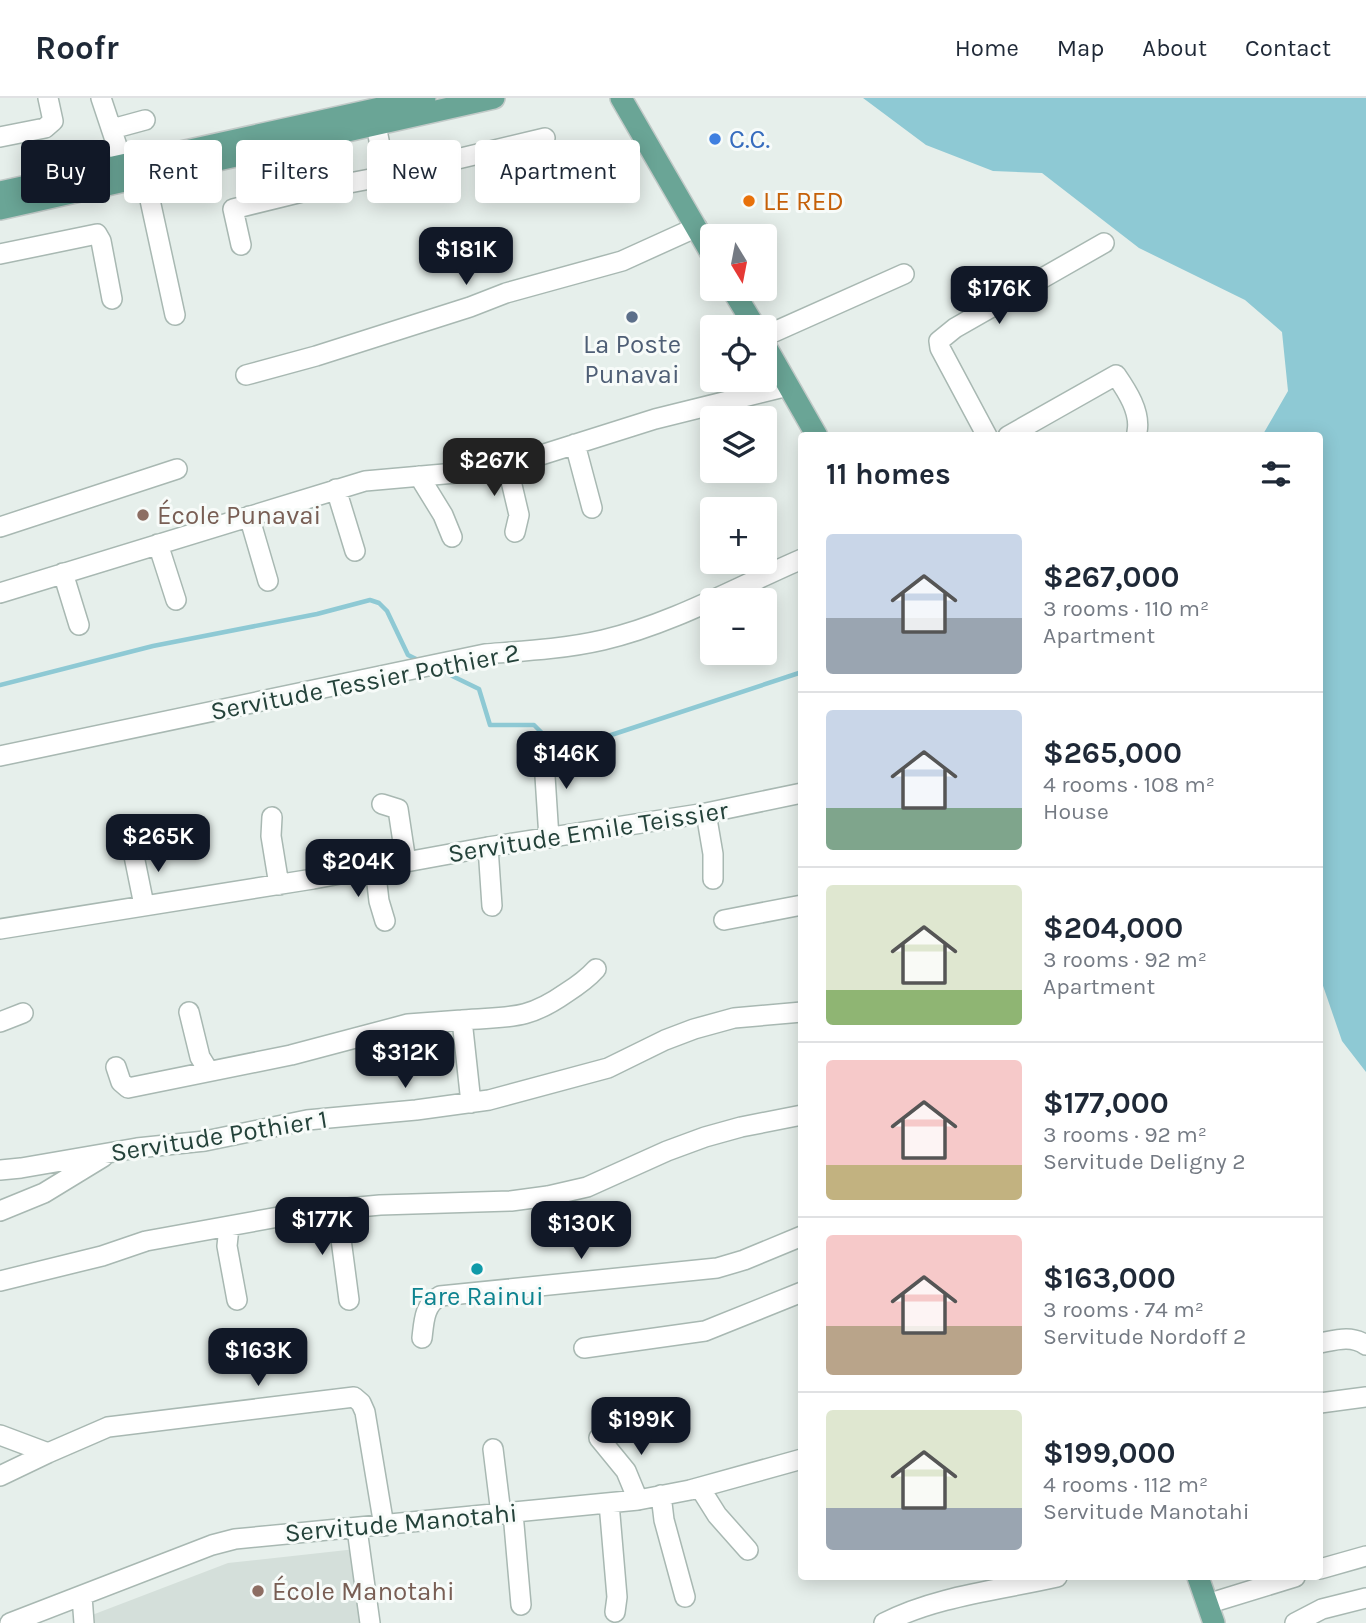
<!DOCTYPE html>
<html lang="en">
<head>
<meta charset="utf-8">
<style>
	body { margin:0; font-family:Karla,sans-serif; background:#f2f2f3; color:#1f2937; height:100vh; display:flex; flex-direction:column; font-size:26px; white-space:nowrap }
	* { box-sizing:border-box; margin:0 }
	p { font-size:23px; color:#747a83 }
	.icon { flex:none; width:38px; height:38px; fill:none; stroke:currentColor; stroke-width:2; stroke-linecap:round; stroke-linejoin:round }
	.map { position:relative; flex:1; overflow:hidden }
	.side { position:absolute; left:798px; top:334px; width:525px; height:1148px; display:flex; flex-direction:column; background:#fff; border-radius:7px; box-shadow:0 4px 18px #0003 }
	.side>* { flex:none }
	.banner { position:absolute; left:21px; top:42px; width:665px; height:63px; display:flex; gap:14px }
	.needle { width:46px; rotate:170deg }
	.controls { position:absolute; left:700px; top:126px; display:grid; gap:14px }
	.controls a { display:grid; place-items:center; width:77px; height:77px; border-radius:7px; background:#fff; box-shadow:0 4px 18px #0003; font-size:35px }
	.price { position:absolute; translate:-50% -60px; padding:0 16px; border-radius:14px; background:#111827; color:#fff; font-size:23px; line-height:46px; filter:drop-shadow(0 2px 4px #0008) }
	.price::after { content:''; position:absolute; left:50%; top:42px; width:21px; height:16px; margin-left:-10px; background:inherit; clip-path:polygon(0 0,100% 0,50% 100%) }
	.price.on { background:#222; color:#fff }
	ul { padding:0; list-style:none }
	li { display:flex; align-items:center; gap:21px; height:175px; padding:0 28px }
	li+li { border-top:2px solid #e0e1e3 }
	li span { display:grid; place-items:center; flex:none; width:196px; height:140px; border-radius:7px; color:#555 }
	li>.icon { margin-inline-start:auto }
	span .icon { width:84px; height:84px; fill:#fffc; stroke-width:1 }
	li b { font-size:30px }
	h2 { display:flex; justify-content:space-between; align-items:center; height:84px; padding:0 28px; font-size:30px }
	.chip { padding:0 24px; border-radius:7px; background:#fff; box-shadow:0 4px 18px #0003; font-size:24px; line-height:63px }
	.chip.on { background:#111827; color:#fff }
	header { display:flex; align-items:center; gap:42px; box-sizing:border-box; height:98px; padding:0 35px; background:#fff; border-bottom:2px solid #e0e1e3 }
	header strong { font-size:33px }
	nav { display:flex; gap:38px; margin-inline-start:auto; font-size:24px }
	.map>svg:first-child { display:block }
	.built { fill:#d4dfda }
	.water { fill:#8ec9d4 }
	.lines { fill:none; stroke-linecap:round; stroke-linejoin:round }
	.stream { stroke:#8ec9d4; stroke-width:4.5 }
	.minor-casing { stroke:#a8b8b2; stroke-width:22 }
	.major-casing { stroke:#c2cac8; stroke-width:24 }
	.minor { stroke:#fff; stroke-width:19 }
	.major { stroke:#6aa596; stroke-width:21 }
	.shop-dot { fill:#3f7fe0; stroke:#f7fbf9; stroke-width:2.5 }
	.food-dot { fill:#e8710a; stroke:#f7fbf9; stroke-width:2.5 }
	.service-dot { fill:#5c6f8a; stroke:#f7fbf9; stroke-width:2.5 }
	.education-dot { fill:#8d6e63; stroke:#f7fbf9; stroke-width:2.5 }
	.culture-dot { fill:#0f9aa8; stroke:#f7fbf9; stroke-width:2.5 }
	.labels { text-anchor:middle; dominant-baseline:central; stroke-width:6; stroke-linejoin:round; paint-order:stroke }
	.shop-label { font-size:26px; fill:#366cbe; stroke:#f7fbf9; text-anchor:start }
	.food-label { font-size:26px; fill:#c56008; stroke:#f7fbf9; text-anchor:start }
	.service-label { font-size:26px; fill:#4e5e75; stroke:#f7fbf9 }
	.education-label { font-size:26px; fill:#785e54; stroke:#f7fbf9; text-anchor:start }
	.street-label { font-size:26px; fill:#24423a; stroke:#f7fbf9 }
	.culture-label { font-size:26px; fill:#0d838f; stroke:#f7fbf9 }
</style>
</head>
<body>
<header>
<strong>Roofr</strong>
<nav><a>Home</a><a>Map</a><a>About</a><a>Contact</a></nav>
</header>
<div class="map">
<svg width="1366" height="1525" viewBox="0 0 1366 1525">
	<rect width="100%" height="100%" fill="#e6efeb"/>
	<!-- built -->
	<path class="built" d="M356,1451L366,1525H79V1522L228,1465Z"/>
	<!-- water -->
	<path class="water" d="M863,0H1366V974L1342,943L1320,879V338H1262L1288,293L1282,234L1245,202L1139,150L1042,75L993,73L926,47Z"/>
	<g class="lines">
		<!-- stream -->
		<path class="stream" d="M442,573L479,591L490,627H534L555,648L599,641L802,574
			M0,587L153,548L317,516L370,502L379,505L387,513L408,557L418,562"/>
		<!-- minor casing -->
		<g class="minor-casing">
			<path id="minor" d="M101,0L123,66
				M112,31L145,22
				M0,39L45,30L53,23L48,0
				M386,78L545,40
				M145,79L175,217
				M241,147L233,111L302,94L386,78L376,27
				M0,156L97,136L101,143L112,201
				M765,238L904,176
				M246,277L316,258L470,209L506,195L622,163L697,129
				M987,338L940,250L939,243L955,230L1104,145
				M1008,338L1116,277C1127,293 1141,314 1137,334
				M575,346L592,410
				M507,366L519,417L515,434
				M419,378L443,417L452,439
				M336,391L355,453
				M249,418L268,483
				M0,429L177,371
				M158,446L176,502
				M63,475L79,527
				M0,495L365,383L478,373L522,363L655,321L788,288
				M543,647L549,740
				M0,658L485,556C524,553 564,551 603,542C672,526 737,489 802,461
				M382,706L398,711L406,764
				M706,715L713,756V781
				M272,719L271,738L279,787
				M488,749L492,808
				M133,753L144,807
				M375,769L379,803L385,823
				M724,822L802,807
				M0,831L313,781L488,749L706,715L802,695
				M189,914L200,959L208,972
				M462,922C509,918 526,923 566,895C577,888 587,881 596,871
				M0,924L23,915
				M116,969L121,984L128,990L291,957L408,926L462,922L471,1005
				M0,1072L21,1070L137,1050L205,1043L307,1022L416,1012L489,1002L608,970L665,942L694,931L734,920L802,914
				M337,1111L349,1202
				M0,1113L44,1095L103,1059
				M229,1129L227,1148L237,1202
				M0,1183L102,1158L146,1143L306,1114L380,1107L511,1103L548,1098L587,1089L667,1053L705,1039L741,1029L802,1017
				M422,1240C424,1223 424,1207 440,1198L717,1170L744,1162L802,1138
				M1320,1245C1336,1242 1351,1237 1366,1247
				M584,1250L705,1233L802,1194
				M1320,1305L1366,1299
				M0,1337L48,1355L108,1329L354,1299L361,1305L365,1314L384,1428
				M599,1340L626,1373L638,1402
				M493,1351L501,1416
				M0,1378L48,1355
				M700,1390L717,1417L748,1452
				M661,1397L664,1422L685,1499
				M609,1405L617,1499L615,1514
				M513,1415L521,1507
				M357,1431L370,1525
				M1320,1471L1366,1458
				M82,1498L84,1525
				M1207,1506L1295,1479
				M10,1525L212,1447L235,1441L638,1402L690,1392L802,1361
				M884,1525C936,1498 1000,1492 1057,1479
				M1295,1525L1322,1511L1366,1500"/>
		</g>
		<!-- major casing -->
		<g class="major-casing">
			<path id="major" d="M621,0L712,157
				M0,94L425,0
				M0,111L494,0
				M732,191L755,229
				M765,247L817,338
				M1198,1479L1214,1525"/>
		</g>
		<!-- minor -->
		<use href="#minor" class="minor"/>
		<!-- major -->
		<use href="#major" class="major"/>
	</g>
	<!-- markers -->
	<circle class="shop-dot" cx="715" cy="41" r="7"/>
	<circle class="food-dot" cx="749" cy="103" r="7"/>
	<circle class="service-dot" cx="632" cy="219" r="7"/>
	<g class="education-dot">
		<circle cx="143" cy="417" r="7"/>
		<circle cx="258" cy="1493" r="7"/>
	</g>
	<circle class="culture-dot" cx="477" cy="1171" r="7"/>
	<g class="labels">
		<!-- shop labels -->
		<g class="shop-label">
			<text x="729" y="41">C.C.</text>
		</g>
		<!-- food labels -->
		<g class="food-label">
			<text x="763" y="103">LE RED</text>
		</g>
		<!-- service labels -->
		<g class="service-label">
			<text x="632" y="246">La Poste<tspan x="632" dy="30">Punavai</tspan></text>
		</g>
		<!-- education labels -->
		<g class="education-label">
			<text x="157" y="417">École Punavai</text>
			<text x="272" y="1493">École Manotahi</text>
		</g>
		<!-- street labels -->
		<g class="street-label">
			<text transform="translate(365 584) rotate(-11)">Servitude Tessier Pothier 2</text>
			<text transform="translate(588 734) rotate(-9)">Servitude Emile Teissier</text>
			<text transform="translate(219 1038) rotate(-9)">Servitude Pothier 1</text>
			<text transform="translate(401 1425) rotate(-5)">Servitude Manotahi</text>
		</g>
		<!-- culture labels -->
		<g class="culture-label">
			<text x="477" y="1198">Fare Rainui</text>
		</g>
	</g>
</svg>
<div class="controls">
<a><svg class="needle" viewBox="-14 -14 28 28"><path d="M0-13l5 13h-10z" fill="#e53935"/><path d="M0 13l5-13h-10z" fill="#747a83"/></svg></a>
<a><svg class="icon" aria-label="locate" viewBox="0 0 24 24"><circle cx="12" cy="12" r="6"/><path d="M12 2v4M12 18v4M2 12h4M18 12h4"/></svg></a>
<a><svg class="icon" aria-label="layers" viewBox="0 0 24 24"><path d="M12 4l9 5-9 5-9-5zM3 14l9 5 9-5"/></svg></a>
<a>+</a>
<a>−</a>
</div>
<b class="price" style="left:466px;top:189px">$181K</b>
<b class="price" style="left:999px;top:228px">$176K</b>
<b class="price on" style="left:494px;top:400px">$267K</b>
<b class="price" style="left:566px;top:693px">$146K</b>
<b class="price" style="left:158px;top:776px">$265K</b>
<b class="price" style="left:358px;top:801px">$204K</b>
<b class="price" style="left:405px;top:992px">$312K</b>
<b class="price" style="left:322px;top:1159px">$177K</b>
<b class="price" style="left:581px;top:1163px">$130K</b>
<b class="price" style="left:258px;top:1290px">$163K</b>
<b class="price" style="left:641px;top:1359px">$199K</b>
<div class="banner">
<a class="chip on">Buy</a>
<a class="chip">Rent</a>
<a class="chip">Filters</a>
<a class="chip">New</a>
<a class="chip">Apartment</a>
</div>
<section class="side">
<h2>11 homes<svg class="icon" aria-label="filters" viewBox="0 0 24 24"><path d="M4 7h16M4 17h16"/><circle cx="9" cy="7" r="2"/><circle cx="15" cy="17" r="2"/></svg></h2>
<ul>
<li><span style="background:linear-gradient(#c9d6e8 60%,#9aa5b1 0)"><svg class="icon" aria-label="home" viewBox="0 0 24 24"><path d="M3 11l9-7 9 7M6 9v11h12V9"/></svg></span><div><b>$267,000</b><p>3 rooms · 110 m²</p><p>Apartment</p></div></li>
<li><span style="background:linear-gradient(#c9d6e8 70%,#7fa58c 0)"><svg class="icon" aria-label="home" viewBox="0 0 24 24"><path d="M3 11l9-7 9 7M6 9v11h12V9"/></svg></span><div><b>$265,000</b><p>4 rooms · 108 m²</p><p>House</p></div></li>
<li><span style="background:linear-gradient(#dfe7d0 75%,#8fb573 0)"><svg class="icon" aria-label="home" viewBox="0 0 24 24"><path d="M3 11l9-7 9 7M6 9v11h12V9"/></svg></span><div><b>$204,000</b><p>3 rooms · 92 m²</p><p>Apartment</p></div></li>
<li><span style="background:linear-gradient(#f6c9c9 75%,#c2b280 0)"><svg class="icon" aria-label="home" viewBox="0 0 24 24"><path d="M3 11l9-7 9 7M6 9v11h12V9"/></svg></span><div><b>$177,000</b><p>3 rooms · 92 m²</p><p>Servitude Deligny 2</p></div></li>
<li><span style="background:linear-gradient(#f6c9c9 65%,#b9a48a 0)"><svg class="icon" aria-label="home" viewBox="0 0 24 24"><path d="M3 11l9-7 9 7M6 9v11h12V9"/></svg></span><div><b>$163,000</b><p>3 rooms · 74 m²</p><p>Servitude Nordoff 2</p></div></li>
<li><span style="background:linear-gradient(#dfe7d0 70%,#9aa5b1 0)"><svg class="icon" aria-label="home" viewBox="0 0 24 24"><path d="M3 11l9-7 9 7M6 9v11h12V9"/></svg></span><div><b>$199,000</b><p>4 rooms · 112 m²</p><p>Servitude Manotahi</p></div></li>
</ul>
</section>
</div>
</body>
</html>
